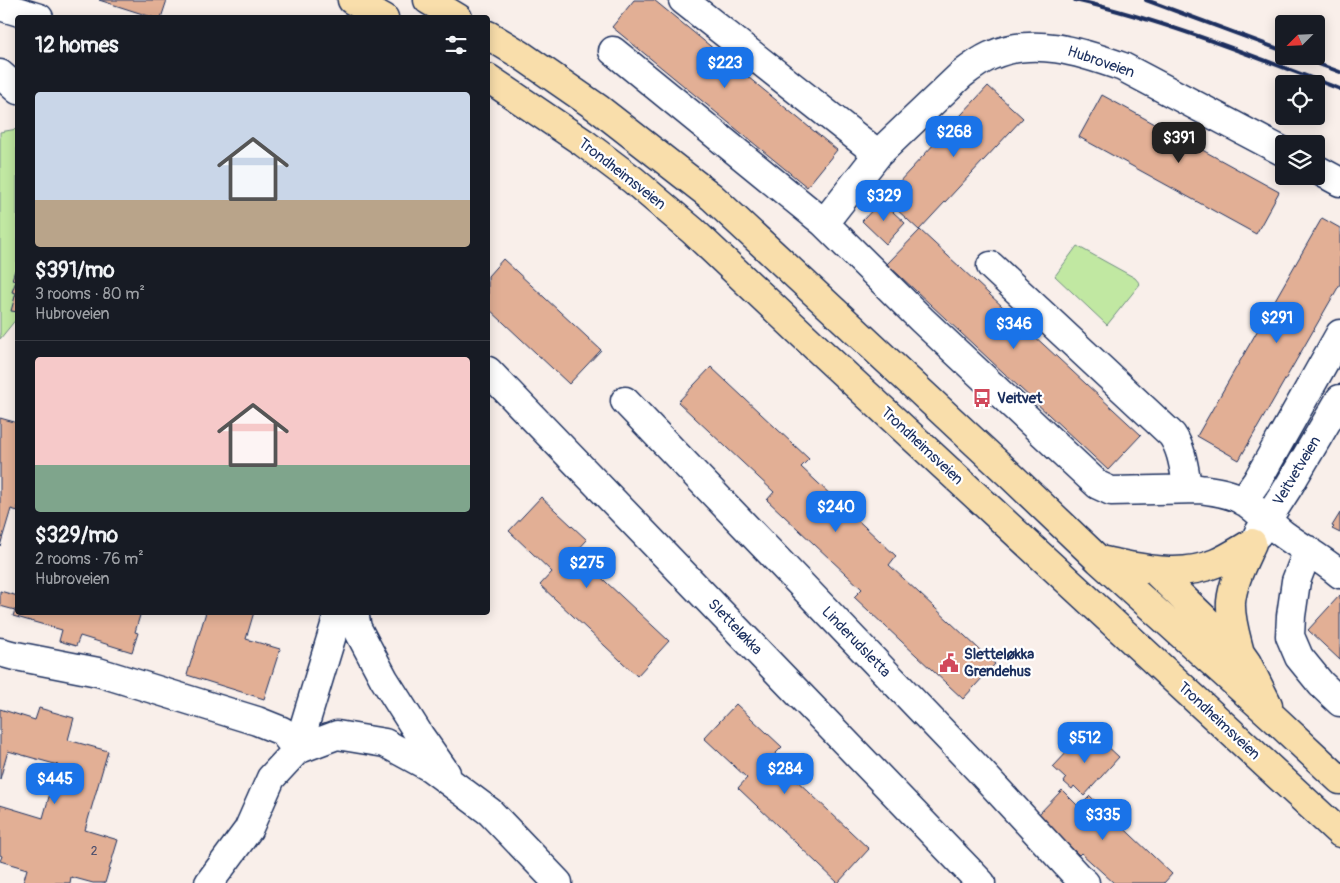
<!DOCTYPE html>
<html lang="en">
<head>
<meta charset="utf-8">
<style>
	body { margin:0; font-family:Pangolin,sans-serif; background:#20242c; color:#f1f3f6; height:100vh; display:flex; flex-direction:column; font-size:19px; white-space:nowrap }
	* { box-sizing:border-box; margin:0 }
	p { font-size:16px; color:#9ea1a6 }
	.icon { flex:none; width:28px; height:28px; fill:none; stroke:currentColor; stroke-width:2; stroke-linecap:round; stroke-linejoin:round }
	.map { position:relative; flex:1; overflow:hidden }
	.details { position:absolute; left:15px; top:15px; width:475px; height:600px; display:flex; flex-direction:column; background:#171b24; border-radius:5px; box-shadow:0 2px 12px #0003 }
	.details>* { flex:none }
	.needle { width:32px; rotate:246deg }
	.tools { position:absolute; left:1275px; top:15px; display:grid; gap:10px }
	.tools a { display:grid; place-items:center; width:50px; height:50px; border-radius:5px; background:#171b24; box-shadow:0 2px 12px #0003; font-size:25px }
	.price { position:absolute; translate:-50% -42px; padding:0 11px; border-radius:10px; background:#1a73e8; color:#fff; font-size:16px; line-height:32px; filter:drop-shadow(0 1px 2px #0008) }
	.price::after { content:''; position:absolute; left:50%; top:30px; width:15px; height:11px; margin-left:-8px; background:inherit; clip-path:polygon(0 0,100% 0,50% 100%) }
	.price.active { background:#222; color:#fff }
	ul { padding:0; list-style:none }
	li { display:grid; align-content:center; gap:10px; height:265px; padding:0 20px }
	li+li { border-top:1px solid #363941 }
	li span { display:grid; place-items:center; height:155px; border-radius:5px; color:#555 }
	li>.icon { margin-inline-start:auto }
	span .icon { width:90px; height:90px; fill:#fffc; stroke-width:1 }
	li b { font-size:21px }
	h2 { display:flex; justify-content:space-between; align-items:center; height:60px; padding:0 20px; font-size:21px }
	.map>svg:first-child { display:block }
	.green { fill:#c1e8a2; stroke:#6e8c80 }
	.building { fill:#e2af95; stroke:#1b2f5e }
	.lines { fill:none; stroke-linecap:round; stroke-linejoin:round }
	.minor-casing { stroke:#1b2f5e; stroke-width:31 }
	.highway-casing { stroke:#1b2f5e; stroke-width:31 }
	.minor { stroke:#fff; stroke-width:28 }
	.highway { stroke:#f9deab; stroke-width:28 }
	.rail { stroke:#1b2f5e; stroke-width:4 }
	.labels { text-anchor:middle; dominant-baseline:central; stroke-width:4.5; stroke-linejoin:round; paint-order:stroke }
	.number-label { font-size:12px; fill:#4d4f6c }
	.street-label { font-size:15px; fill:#1b2f5e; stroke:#fff }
	.poi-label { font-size:15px; font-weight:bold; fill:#1b2f5e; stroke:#fff; text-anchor:start }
</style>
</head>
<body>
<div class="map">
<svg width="1340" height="883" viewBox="0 0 1340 883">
	<rect width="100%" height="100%" fill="#f9efea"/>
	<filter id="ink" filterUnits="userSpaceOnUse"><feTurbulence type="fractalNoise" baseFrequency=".02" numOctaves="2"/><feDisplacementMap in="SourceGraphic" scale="10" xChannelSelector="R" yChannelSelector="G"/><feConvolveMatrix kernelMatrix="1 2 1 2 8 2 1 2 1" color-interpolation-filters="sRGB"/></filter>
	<g filter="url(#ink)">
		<!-- green -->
		<path class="green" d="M17,129V318L0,339V132Z
			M1077,246L1135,278L1140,284L1107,325L1055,276Z"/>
		<!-- building -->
		<path class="building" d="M99,0H167L161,18H155Z
			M634,0H654L837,150L807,187L612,27Z
			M988,86L1023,118L919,230L884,198Z
			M1102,95L1279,192L1256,234L1079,137Z
			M881,201L905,223L886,244L862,221Z
			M1322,218L1340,228V284L1239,460L1197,436Z
			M920,230L1141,435L1108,470L887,264Z
			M503,259L601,350L569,384L488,308V276Z
			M15,270H18V312L11,311L16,293L12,292L16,281L12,280Z
			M711,367L809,459L801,467L896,556L889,565L995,664L963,699L854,597L862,589L767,500L774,492L678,402Z
			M0,418L18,423V511L11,509L0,546Z
			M541,497L587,540L575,553L669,641L637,676L540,585L552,572L509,531Z
			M1340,513V533L1332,529L1334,527L1332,526Z
			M0,591L18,596V612H141L135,632L138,633L132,652L80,636L76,646L59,641L62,630L13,616L15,610L0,606Z
			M1340,595V660L1308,630Z
			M206,612H254L246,639L280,649L264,699L187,675Z
			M736,704L782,747L772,757L869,849L838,883L738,788L747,778L704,738Z
			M39,708L74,718L68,740L108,751L85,830L118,840L105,883H93L71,877L70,883H23L27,869L0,861L2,856L0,855V805L43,818L58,765L8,751L0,779V709L35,720Z
			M1085,733L1100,747L1104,743L1119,757L1084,796L1074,786L1072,789L1064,782L1066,779L1053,767Z
			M1062,790L1079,807L1090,796L1172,874L1164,883H1114L1081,853L1079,855L1037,816Z"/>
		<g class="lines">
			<!-- minor casing -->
			<g class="minor-casing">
				<path id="minor" d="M683,0L878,154
					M0,6L39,18
					M613,51L824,223L922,320L1098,485L1111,491L1200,489C1214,491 1231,493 1244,501C1258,510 1270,524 1283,534C1302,548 1322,559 1340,574
					M0,74L18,90
					M1316,169L1340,182
					M824,223L878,154L961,75C970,68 979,61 990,56C1033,36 1081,52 1123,67L1284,152
					M991,266L1172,435C1183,451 1184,471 1188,489
					M488,371L981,883
					M625,401L979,770L1078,877L1085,883
					M1243,501L1257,481L1340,334
					M1258,534L1289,486L1340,399
					M1308,550L1296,581L1291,616L1290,636L1299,657L1321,684L1340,702
					M354,612L357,628L384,679L420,736L446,773
					M0,652L11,655L98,672L257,721L282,731L297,750
					M297,750L337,735L385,743L431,768L490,812L558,883
					M209,883L248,830L271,778L297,750L339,612"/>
			</g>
			<!-- highway casing -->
			<g class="highway-casing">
				<path id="highway" d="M352,0L384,18
					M428,0L458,18
					M488,35L521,55L599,109L712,197L1009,474L1099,560L1275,719L1340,780
					M488,78L584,143L633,180L693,231L824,355L1340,833
					M1099,560C1137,567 1178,579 1216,563C1228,558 1240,550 1252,543
					M1154,570L1240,653L1247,663L1268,705
					M1240,653C1236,637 1230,619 1231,602C1233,581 1244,561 1252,543"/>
			</g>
			<!-- minor -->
			<use href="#minor" class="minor"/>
			<!-- highway -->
			<use href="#highway" class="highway"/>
			<!-- rail -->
			<path class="rail" d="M1075,0C1166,21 1253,56 1340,89
				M1146,0L1284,51
				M1297,56L1340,72"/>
		</g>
	</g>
	<!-- icons -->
	<defs>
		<g id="bus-bare" transform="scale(1.5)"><path d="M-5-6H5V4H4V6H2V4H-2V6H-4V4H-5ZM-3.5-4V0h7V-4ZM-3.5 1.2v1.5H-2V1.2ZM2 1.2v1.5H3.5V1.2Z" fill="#d1495b" stroke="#fff" stroke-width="2.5" paint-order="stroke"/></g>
		<g id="civic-bare" transform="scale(1.5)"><path d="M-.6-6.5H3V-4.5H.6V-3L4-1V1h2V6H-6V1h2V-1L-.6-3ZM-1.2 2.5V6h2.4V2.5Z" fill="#d1495b" stroke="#fff" stroke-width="2.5" paint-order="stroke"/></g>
	</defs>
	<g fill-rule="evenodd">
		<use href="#bus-bare" x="982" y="398"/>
		<use href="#civic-bare" x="949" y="663"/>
	</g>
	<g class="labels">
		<!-- number labels -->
		<g class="number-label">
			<text x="94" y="851">2</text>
		</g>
		<!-- street labels -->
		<g class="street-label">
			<text transform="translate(1101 62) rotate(19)">Hubroveien</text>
			<text transform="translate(622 174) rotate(38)">Trondheimsveien</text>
			<text transform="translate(922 446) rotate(43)">Trondheimsveien</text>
			<text transform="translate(1297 471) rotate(-59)">Veitvetveien</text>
			<text transform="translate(735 627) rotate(46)">Sletteløkka</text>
			<text transform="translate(856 642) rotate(46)">Linderudsletta</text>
			<text transform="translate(1219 721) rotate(43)">Trondheimsveien</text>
		</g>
		<!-- poi labels -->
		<g class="poi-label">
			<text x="997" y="398">Veitvet</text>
			<text x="964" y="654">Sletteløkka<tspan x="964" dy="17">Grendehus</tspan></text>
		</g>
	</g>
</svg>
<div class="tools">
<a><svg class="needle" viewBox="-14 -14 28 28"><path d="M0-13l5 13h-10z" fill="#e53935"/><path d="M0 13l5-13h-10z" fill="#9ea1a6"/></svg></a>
<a><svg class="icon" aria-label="locate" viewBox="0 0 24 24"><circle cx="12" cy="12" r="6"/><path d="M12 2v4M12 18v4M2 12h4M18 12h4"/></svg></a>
<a><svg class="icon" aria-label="layers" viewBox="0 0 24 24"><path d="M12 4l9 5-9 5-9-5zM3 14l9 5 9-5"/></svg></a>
</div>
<b class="price" style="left:725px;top:89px">$223</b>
<b class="price" style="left:954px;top:158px">$268</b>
<b class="price active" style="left:1179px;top:164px">$391</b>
<b class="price" style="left:884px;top:222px">$329</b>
<b class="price" style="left:1277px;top:344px">$291</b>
<b class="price" style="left:1014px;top:350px">$346</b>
<b class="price" style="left:836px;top:533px">$240</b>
<b class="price" style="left:587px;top:589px">$275</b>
<b class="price" style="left:1085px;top:764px">$512</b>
<b class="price" style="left:785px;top:795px">$284</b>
<b class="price" style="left:55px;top:805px">$445</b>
<b class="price" style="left:1103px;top:841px">$335</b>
<section class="details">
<h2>12 homes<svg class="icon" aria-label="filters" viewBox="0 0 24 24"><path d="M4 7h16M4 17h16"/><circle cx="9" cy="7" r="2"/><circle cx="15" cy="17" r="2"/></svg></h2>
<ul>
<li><span style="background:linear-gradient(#c9d6e8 70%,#b9a48a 0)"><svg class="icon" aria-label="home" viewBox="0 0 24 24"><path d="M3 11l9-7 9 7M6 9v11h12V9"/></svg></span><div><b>$391/mo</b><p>3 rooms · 80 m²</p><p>Hubroveien</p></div></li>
<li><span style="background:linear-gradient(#f6c9c9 70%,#7fa58c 0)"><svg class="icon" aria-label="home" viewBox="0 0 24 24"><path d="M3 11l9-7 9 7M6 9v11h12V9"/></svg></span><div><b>$329/mo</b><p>2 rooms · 76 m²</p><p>Hubroveien</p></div></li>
</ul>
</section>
</div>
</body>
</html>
